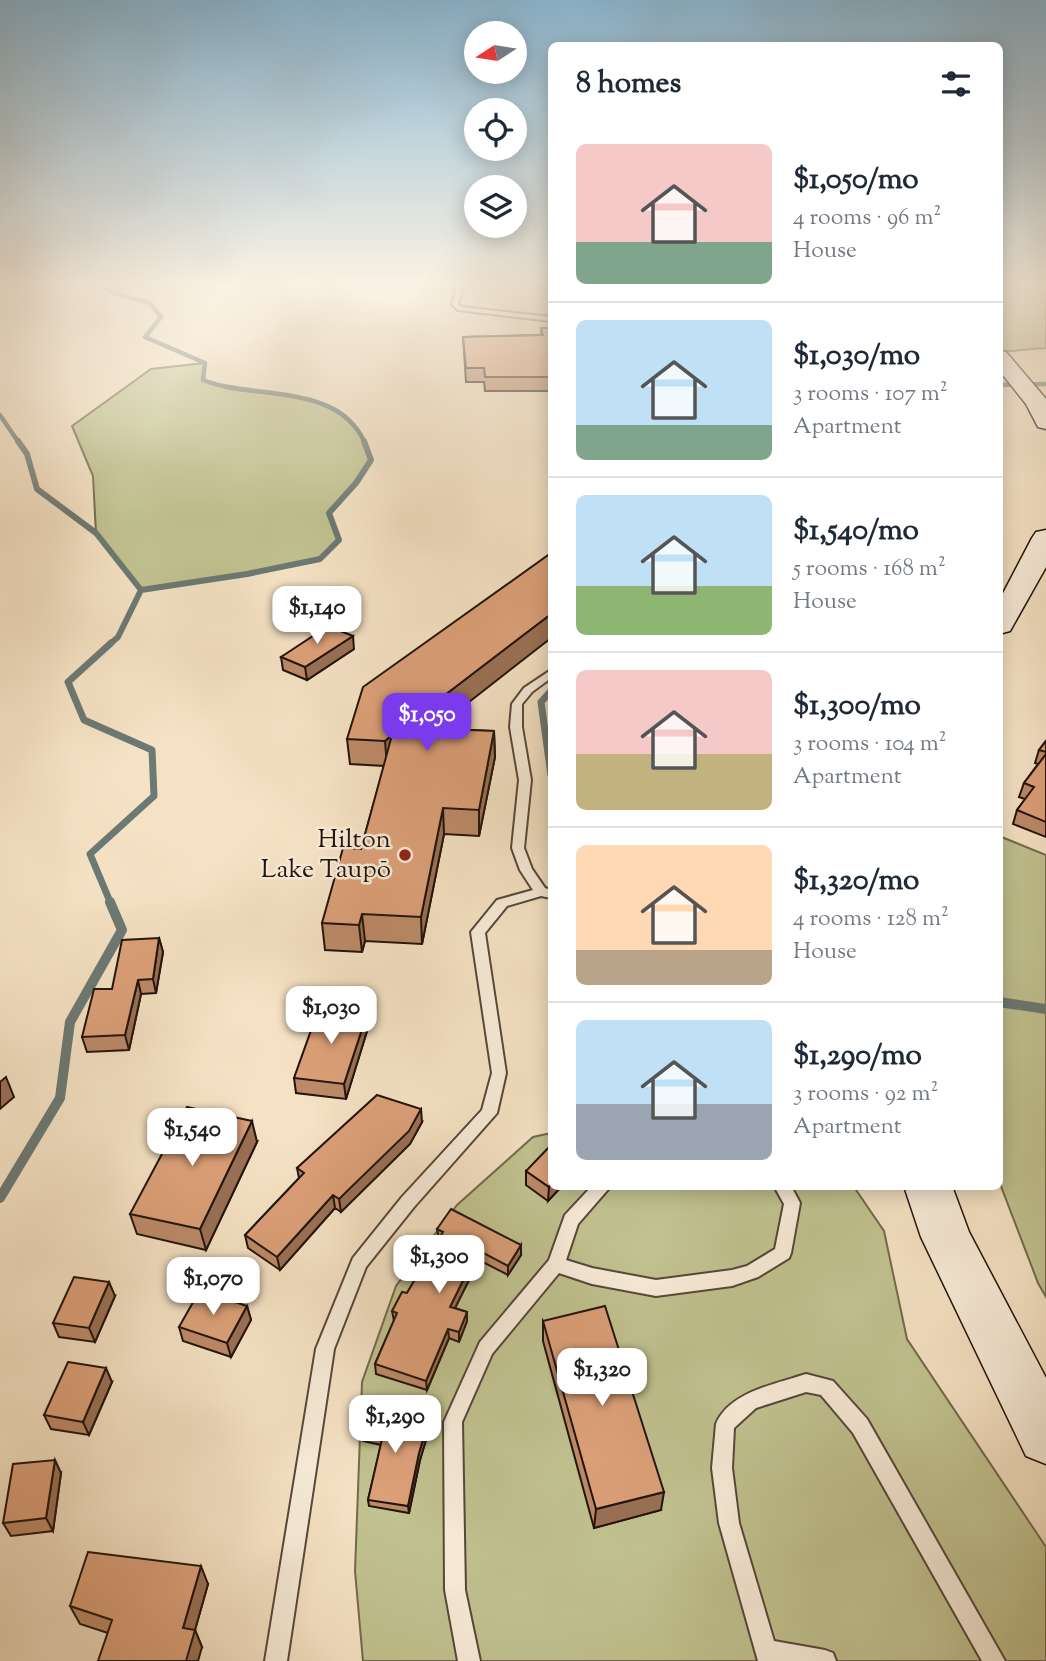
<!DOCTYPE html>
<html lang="en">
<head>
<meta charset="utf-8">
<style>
	body { margin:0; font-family:"Sorts Mill Goudy",serif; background:#f2f2f3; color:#1f2937; height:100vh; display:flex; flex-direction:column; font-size:26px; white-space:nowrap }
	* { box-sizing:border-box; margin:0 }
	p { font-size:23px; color:#747a83 }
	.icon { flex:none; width:38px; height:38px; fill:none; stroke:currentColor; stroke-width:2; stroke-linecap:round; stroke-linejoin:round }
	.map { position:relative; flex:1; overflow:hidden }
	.details { position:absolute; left:548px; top:42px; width:455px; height:1148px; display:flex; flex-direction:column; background:#fff; border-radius:10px; box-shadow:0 4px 18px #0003 }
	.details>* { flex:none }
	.needle { width:46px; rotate:258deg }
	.buttons { position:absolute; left:464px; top:21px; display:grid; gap:14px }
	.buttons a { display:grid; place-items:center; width:63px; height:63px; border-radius:50%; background:#fff; box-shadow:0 4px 18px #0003; font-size:35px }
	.price { position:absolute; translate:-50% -60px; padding:0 16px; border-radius:14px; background:#fff; color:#222; font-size:23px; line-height:46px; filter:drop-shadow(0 2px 4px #0008) }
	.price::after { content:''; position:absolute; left:50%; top:42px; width:21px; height:16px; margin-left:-10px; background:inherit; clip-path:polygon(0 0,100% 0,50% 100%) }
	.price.on { background:#7c3aed; color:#fff }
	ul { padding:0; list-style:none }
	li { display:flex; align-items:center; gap:21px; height:175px; padding:0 28px }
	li+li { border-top:2px solid #e0e1e3 }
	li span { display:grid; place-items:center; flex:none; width:196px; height:140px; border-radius:10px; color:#555 }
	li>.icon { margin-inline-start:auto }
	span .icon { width:84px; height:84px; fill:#fffc; stroke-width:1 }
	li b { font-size:30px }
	h2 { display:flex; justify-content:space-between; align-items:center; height:84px; padding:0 28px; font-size:30px }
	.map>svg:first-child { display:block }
	.green { fill:#c1c290; stroke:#726a4e; stroke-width:2 }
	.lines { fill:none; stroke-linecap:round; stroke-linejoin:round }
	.stream-far3 { stroke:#6c7974; stroke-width:4.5 }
	.stream-far2 { stroke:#6c7974; stroke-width:6 }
	.stream-far1 { stroke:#6c7974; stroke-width:7 }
	.stream { stroke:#6c7974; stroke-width:10 }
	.service-casing { stroke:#57473a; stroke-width:4 }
	.secondary-casing { stroke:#22130c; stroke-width:3 }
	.service { fill:#f8ecd9; fill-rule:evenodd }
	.secondary { fill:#f8ecd9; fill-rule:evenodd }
	.wall { fill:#bd8a68; stroke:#22130c; stroke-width:2 }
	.shaded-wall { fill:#9a7055; stroke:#22130c; stroke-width:2 }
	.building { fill:#dca079; stroke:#22130c; stroke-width:2 }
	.poi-dot { fill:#8f2418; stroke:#f8ecd9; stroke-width:2.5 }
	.labels { text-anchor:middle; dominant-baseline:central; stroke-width:5; stroke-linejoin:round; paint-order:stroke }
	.poi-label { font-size:26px; fill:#22130c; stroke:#f8ecd9; text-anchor:end }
</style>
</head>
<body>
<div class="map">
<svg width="1046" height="1661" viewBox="0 0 1046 1661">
	<rect width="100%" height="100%" fill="#f5e2c4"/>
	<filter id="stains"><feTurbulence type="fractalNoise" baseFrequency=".00286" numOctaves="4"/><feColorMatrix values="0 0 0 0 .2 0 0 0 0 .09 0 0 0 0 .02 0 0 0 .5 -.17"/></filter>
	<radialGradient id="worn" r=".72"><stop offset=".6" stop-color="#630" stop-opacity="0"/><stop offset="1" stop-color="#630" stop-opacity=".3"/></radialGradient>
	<!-- green -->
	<path class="green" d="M999,284H1046V348L999,352Z
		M205,363L203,380C246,403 328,381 358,430C364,438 367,450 371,460L356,483L329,513L339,540L320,559L247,574L141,590L96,533L93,476L72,426L151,369Z
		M999,836L1046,855V1297L1038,1283L999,1181Z
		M551,1133V1186L854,1187L884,1231L907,1339L1046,1547V1661H363L355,1571L362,1382L396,1286L457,1205L533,1137Z"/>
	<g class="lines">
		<!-- stream-far3 -->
		<path class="stream-far3" d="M99,284L111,292L150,303L161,317L145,337L205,363L203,380C254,400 338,382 365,443
			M999,385L1046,384
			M0,415L19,443"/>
		<!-- stream-far2 -->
		<path class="stream-far2" d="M18,441L27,454L37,489L96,533L141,590
			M141,590L247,574L320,559L339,540L329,513L356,483L371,460L364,441
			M109,645L118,637L141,590"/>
		<!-- stream-far1 -->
		<path class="stream-far1" d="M551,691L541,702L551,775
			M111,904L90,854L154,796L152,750L84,720L68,682L111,643"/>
		<!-- stream -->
		<path class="stream" d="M999,1002L1046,1009
			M0,1198L60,1098L70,1022L122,930L110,902"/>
		<!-- service casing -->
		<g class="service-casing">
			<path id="service" d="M458,284H464L458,304L462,307L551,317V321L458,310L452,304Z
				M551,670V678L532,692L522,704V727L531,780L524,848L532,869L545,888L551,890V898L541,896L507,906L485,933L506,1073L497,1113L414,1207L366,1267L334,1349L287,1661H265L316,1349L353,1258L402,1197L482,1110L492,1073L471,932L497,900L533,890L520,870L512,848L519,780L510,727L512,704L524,688Z
				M592,1186H611L578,1224L566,1260L592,1268L656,1280L732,1270L747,1266L775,1249L784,1204L774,1186H791L800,1203L791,1253L789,1258L758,1277L732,1286L656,1296L592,1284L559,1273L492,1354L462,1422L465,1590L480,1661H458L445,1590L444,1422L480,1342L549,1260L565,1215Z
				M806,1374L833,1381L867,1419L1005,1661H982L853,1433L821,1395L806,1392L756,1408L734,1428L732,1468L739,1523L774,1641L825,1650L833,1653L836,1661H758L719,1523L712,1468L716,1424C729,1392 776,1384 806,1374Z"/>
		</g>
		<!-- secondary casing -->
		<g class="secondary-casing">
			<path id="secondary" d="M999,350L1006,352L1046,399V429L1038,427L1026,404L999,370Z
				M1046,530V567L1010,631L999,634V601L1032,538L1036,532Z
				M904,1186H952L969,1232L1046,1378V1464L1026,1456L921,1237Z"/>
		</g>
		<!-- service -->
		<use href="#service" class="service"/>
		<!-- secondary -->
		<use href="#secondary" class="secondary"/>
	</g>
	<!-- wall -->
	<path class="wall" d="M535,284H551V290L548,291Z
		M541,328H551V391H485L484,382H466L463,337L541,335Z
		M354,649L307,680L283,670L281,657Z
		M435,729L494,731L495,757L479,836L444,834L422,944L365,941L362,952L325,950L322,923L361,849L384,766L350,764L347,739Z
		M1046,741V837L1013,824L1017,810L1025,799L1019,797L1024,783L1038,764L1035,763L1039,750Z
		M159,938L163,952L156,993L141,994L129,1050L87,1052L82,1037L112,989Z
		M368,1028L346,1099L296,1093L294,1078Z
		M422,1122L410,1144L341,1212L335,1208L280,1270L248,1248L245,1235L299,1178L297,1168Z
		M257,1142L206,1250L137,1234L130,1214Z
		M526,1171L551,1186H562L548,1201L526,1185Z
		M437,1229L521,1255L508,1275L479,1260L455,1308L467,1312V1321L459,1342L449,1338L427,1390L376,1374L375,1364L394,1321L392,1311L407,1293L439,1239Z
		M115,1296L95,1342L59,1337L53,1323Z
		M247,1306L251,1320L231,1357L183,1341L179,1327Z
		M543,1321L661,1510L594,1528L543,1341Z
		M112,1382L89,1435L51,1429L44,1415Z
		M429,1430L420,1460L409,1513L369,1506L368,1500L381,1445L363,1441L362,1434Z
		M61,1473L53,1531L11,1536L3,1523Z
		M208,1584L195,1630L202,1647L108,1633L80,1624L70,1606Z"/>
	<!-- shaded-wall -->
	<path class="shaded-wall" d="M548,284H551V290L548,291Z
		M551,614V638L405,752L403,727Z
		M353,636L354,649L307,680L305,667Z
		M494,731L495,757L479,836V810Z
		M392,735L387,766L385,741Z
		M443,808L444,834L422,944L421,917Z
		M362,914L365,941L362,952L359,925Z
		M159,938L163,952L156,993L153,979Z
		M138,980L141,994L129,1050L125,1035Z
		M367,1014L368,1028L346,1099L344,1084Z
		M6,1077L14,1097L0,1109V1082Z
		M421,1109L422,1122L410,1144L341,1212L339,1199Z
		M252,1121L257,1142L206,1250L200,1229Z
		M551,1184V1186H562L548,1201L549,1187Z
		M333,1195L335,1208L280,1270L277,1257Z
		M521,1245V1255L508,1275V1266Z
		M478,1250L479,1260L451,1316L450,1307Z
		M109,1282L115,1296L95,1342L89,1328Z
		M247,1306L251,1320L231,1357L227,1343Z
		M467,1312V1321L459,1342V1332Z
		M448,1329L449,1338L427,1390L426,1381Z
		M106,1368L112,1382L89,1435L83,1422Z
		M428,1423L429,1430L420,1460L409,1513L408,1506L419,1453Z
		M55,1460L61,1473L53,1531L46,1518Z
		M664,1492L661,1510L594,1528L596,1509Z
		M201,1566L208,1584L195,1630L202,1647L198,1661H186L183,1628Z"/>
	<!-- building -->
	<path class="building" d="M541,328H551V377H485L484,368H466L463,337L543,335Z
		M551,553V614L403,727L494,731L479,810L443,808L421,917L362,914L359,925L322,923L343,848L361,849L392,735L385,741L347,739L363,687Z
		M328,626L353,636L305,667L281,657Z
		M1046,741V752L1039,750Z
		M1046,754V822L1017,810L1034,787L1024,783Z
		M159,938L153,979L138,980L125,1035L82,1037L94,989H112L122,940Z
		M319,1008L367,1014L344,1084L294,1078Z
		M377,1095L421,1109L409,1131L339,1199L333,1195L277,1257L245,1235L304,1173L297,1168Z
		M187,1107L252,1121L200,1229L130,1214Z
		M551,1145V1184L549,1187L526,1171Z
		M451,1209L521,1245L508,1266L478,1250L450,1307L467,1312L459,1332L448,1329L426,1381L375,1364L397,1313L392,1311L402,1292L407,1293L443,1232L437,1229Z
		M74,1277L109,1282L89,1328L53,1323Z
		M200,1290L247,1306L227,1343L179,1327Z
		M605,1306L664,1492L596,1509L543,1321Z
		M68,1362L106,1368L83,1422L44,1415Z
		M371,1408L428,1423L419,1453L408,1506L368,1500L382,1439L362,1434Z
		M55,1460L46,1518L3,1523L13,1464Z
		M88,1552L201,1566L183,1628L195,1630L186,1661H98L112,1620L70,1606Z"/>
	<!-- sky -->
	<linearGradient id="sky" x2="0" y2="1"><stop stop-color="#8ab8d5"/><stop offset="0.55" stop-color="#faf2e4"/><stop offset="1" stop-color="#faf2e4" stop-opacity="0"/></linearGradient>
	<rect width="1046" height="517" fill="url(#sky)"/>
	<!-- markers -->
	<circle class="poi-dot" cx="405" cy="855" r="7"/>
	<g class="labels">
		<!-- poi labels -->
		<g class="poi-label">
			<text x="391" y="840">Hilton<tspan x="391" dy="30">Lake Taupō</tspan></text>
		</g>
	</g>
	<rect width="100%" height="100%" filter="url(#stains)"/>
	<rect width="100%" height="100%" fill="url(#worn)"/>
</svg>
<div class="buttons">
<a><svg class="needle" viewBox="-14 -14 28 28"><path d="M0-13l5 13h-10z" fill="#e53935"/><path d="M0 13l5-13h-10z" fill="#747a83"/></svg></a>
<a><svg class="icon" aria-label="locate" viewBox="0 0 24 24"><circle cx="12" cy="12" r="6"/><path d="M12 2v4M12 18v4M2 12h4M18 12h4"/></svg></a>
<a><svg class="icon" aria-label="layers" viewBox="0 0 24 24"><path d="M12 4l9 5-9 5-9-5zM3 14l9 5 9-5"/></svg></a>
</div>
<b class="price" style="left:317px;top:646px">$1,140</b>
<b class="price on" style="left:427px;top:753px">$1,050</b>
<b class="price" style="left:331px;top:1046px">$1,030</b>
<b class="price" style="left:192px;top:1168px">$1,540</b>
<b class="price" style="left:439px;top:1295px">$1,300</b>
<b class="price" style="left:213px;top:1317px">$1,070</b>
<b class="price" style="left:602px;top:1408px">$1,320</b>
<b class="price" style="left:395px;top:1455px">$1,290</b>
<section class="details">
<h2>8 homes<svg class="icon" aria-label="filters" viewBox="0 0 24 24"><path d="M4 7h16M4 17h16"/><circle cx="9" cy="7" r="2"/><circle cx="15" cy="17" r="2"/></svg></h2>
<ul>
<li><span style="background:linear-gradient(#f6c9c9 70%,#7fa58c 0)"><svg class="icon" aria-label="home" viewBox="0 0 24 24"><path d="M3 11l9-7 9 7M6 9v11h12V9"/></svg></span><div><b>$1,050/mo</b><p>4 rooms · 96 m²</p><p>House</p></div></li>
<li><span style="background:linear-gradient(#bfe0f5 75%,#7fa58c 0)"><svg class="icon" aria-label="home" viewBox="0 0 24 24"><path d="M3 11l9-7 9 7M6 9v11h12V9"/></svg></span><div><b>$1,030/mo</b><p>3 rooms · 107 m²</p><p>Apartment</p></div></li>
<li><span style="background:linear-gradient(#bfe0f5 65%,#8fb573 0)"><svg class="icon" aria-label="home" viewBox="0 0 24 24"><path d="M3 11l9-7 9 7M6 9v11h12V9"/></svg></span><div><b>$1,540/mo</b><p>5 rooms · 168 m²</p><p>House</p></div></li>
<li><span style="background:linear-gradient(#f6c9c9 60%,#c2b280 0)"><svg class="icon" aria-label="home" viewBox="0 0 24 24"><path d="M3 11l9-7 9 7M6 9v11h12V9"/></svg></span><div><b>$1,300/mo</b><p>3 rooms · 104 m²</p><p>Apartment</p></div></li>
<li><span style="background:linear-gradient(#ffd9b3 75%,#b9a48a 0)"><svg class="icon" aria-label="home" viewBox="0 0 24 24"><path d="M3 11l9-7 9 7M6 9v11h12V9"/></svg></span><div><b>$1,320/mo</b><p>4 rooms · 128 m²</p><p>House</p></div></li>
<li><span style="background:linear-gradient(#bfe0f5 60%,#9aa5b1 0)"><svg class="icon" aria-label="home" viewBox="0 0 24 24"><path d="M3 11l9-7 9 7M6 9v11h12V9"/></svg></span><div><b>$1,290/mo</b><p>3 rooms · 92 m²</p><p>Apartment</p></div></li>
</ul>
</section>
</div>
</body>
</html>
